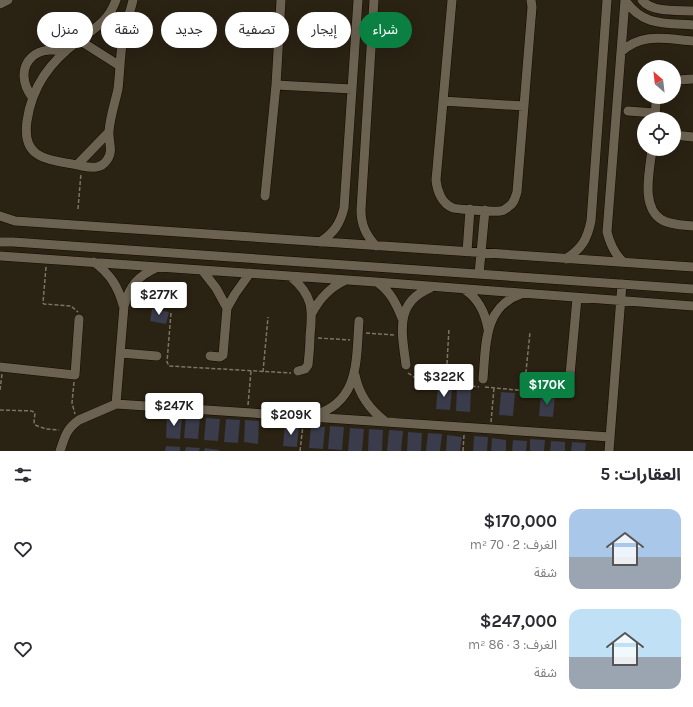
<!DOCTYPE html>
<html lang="ar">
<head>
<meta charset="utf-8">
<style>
	body { margin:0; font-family:Karla,"Noto Sans Arabic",sans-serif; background:#f7f7f7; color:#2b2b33; direction:rtl; height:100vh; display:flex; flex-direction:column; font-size:15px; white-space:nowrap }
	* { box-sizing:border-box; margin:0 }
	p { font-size:13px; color:#7c7c81 }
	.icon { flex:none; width:22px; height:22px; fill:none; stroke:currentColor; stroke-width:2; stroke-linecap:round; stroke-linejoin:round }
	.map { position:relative; height:451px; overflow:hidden; direction:ltr }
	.side { display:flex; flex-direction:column; background:#fff; flex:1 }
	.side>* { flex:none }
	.hud { position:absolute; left:12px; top:12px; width:400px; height:36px; direction:rtl; display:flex; gap:8px }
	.needle { width:26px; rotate:332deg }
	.tools { position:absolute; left:637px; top:60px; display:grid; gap:8px }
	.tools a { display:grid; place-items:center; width:44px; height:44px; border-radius:50%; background:#fff; box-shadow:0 4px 16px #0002; font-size:20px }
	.price { position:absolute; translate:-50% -34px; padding:0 9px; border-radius:4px; background:#fff; color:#222; font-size:13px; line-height:26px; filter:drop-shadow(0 1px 2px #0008) }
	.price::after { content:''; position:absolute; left:50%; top:24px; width:12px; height:9px; margin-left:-6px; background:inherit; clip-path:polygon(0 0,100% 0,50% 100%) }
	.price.on { background:#0b8043; color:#fff }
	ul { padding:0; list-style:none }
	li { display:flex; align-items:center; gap:12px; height:100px; padding:0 12px }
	li span { display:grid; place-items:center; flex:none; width:112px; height:80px; border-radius:12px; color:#555 }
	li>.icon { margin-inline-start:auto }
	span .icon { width:48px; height:48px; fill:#fffc; stroke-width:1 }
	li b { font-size:17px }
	h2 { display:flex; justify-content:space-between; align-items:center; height:48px; padding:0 12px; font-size:17px }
	.chip { padding:0 14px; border-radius:18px; background:#fff; box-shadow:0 4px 16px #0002; font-size:14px; line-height:36px }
	.chip.on { background:#0b8043; color:#fff }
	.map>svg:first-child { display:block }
	.building { fill:#3a3b4b }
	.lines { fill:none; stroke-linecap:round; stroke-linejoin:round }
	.minor-casing { stroke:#130b01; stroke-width:10 }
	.path { stroke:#7b7467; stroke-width:1.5; stroke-dasharray:4 2; stroke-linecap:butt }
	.minor { stroke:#6c6252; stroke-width:9 }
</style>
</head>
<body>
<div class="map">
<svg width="693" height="451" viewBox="0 0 693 451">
	<rect width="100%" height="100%" fill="#2a2213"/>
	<!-- building -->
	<path class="building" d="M152,309L169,312L166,324L150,321Z
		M438,387L452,388L450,410L436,409Z
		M457,388L471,389L470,412L456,411Z
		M501,392L515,393L513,416L499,415Z
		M541,394L555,395L553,417L539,416Z
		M167,415L182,416L180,439L166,438Z
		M186,416L200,417L198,439L184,438Z
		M206,418L220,419L218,441L204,440Z
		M226,419L240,420L238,443L224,442Z
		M245,420L259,421L258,444L244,442Z
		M285,424L299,425L297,447L283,446Z
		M311,426L325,427L323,449L309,448Z
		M330,426L344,427L342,450L328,449Z
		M350,428L364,429L362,451H348Z
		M369,429L383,430L382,451H368Z
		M389,430L403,431L401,451H387Z
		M408,432L422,433L421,451H407Z
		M428,433L442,434L440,451H426Z
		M447,435L462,437L460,451H446Z
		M474,436L488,437L487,451H473Z
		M492,438L506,440V451H491Z
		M530,439L545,440L544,451H530Z
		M513,440L527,441L526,451H512Z
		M551,441L565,442V451H550Z
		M572,442L586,443L585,451H571Z
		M166,446L180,447V451H165Z
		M186,447L200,448L199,451H185Z
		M205,448L219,450V451H204Z"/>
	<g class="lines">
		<!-- minor casing -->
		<g class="minor-casing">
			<path id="minor" d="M116,0C108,22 95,28 78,41C50,62 32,86 27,121C21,162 52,159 82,166C92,168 101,169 107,160C114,151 108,141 109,131C110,117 115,103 118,89C120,72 120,55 123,38C125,25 130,13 133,0
				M374,0L361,210C361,225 366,235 376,246
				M452,0L436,180C437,191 442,204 453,208C457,209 495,212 500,211C502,211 506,209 508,207C514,204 515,198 517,192L532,7L531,0
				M625,0C642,26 665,23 693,25
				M642,0C652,13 678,10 693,11
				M0,4L8,0
				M79,40L120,66
				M621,52C642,32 666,39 693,41
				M674,82L678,80L693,79
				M276,85L352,89
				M32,97C12,70 32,42 65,52
				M443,101L524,106
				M628,111L655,113
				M655,119L656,102L659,97
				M674,135L693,137
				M652,149C650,170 640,207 662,220C671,225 683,225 693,226
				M77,165L109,132
				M265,196L276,85L281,0
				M0,216L15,221L693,267
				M0,242H13L693,289
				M320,242C334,233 340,224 344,208L358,0
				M467,252L470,209
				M0,256L376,282L693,306
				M566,259C582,248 587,240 591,221L607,0
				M94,262C110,274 118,286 123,305
				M623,262C614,253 610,244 607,232L625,0
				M202,270L216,288L227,308
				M479,274L485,210
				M290,276C313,295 313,309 310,336C310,346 309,355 308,365L305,369L298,371
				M377,282C390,291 396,303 402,318
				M465,290C479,299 485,312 488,329
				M312,313C320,298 329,288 344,281
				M121,353L157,356
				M210,356L220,357L223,355L227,308L235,294L250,273
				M406,365C402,333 394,303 430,288
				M0,367L75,375L79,319
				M355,375C359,395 369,409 386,422
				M483,379C486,346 483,307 521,294
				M569,386L577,298
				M116,404L124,306C130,285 138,276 158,267
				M314,415C360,402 356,360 359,321
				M60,451C65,437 66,429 79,420L116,404L610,437
				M609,451L622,284"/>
		</g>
		<!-- path -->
		<path class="path" d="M78,209L81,173
			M46,267L43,303L44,304L71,306L78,312
			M171,313L167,362L169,366L291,373
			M366,333L394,335
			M318,338L350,340
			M263,372L268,317
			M408,373L417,379L479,387
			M74,382L72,403L75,414
			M446,382L449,328
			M485,387L558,394L565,393
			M0,390L2,374
			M524,391L530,332
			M248,405L251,371
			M0,410L32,411L35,413L34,422L35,425L46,429L59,430
			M491,422L494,388
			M300,451L303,425
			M463,451L464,435"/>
		<!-- minor -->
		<use href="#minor" class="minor"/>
	</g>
</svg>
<div class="tools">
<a><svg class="needle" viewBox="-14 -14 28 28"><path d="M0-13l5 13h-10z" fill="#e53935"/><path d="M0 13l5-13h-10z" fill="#7c7c81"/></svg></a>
<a><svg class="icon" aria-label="locate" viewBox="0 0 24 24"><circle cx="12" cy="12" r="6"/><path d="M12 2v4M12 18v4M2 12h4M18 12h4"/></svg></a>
</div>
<b class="price" style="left:159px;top:316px">$277K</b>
<b class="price" style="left:444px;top:398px">$322K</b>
<b class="price on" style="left:547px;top:406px">$170K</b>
<b class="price" style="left:174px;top:427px">$247K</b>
<b class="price" style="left:291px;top:436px">$209K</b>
<div class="hud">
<a class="chip on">شراء</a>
<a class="chip">إيجار</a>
<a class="chip">تصفية</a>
<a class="chip">جديد</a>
<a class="chip">شقة</a>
<a class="chip">منزل</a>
</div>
</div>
<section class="side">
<h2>العقارات: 5<svg class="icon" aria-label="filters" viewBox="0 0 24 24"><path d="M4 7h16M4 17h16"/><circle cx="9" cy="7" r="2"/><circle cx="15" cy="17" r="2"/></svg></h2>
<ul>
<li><span style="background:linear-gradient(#a9c7e8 60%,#9aa5b1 0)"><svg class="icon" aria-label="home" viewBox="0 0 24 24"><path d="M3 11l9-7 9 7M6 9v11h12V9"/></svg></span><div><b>$170,000</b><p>الغرف: 2 · 70 m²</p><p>شقة</p></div><svg class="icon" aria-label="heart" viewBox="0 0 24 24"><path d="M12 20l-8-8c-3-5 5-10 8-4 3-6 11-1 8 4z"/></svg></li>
<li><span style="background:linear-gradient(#bfe0f5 60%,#9aa5b1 0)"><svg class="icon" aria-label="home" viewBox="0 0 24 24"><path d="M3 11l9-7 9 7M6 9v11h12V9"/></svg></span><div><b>$247,000</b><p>الغرف: 3 · 86 m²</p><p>شقة</p></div><svg class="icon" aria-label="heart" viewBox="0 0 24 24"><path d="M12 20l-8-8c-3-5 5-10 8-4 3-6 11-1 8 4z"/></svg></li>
</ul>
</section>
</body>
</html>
